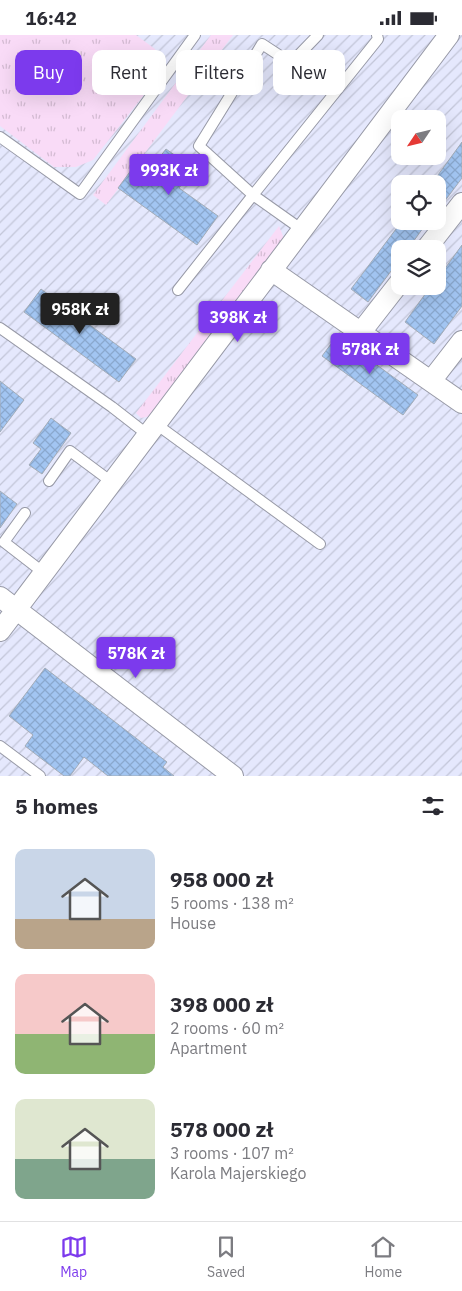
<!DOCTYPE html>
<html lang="en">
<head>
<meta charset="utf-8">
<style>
	body { margin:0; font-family:"IBM Plex Sans",sans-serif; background:#f2f2f3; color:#2b2b33; height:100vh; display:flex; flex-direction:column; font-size:19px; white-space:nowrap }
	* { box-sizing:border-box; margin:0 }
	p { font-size:16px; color:#7c7c81 }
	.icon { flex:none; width:28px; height:28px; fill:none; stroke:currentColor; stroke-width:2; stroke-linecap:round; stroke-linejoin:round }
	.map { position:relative; height:741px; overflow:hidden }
	.details { display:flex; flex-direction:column; background:#fff; flex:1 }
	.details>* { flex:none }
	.hud { position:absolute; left:15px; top:15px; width:432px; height:45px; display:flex; gap:10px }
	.needle { width:32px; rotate:235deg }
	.tools { position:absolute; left:391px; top:75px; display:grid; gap:10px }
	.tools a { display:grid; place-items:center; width:55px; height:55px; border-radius:10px; background:#fff; box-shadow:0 5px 20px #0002; font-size:25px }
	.price { position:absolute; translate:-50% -42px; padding:0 11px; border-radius:5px; background:#7c3aed; color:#fff; font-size:16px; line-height:32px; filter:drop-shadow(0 1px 2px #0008) }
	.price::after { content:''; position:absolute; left:50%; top:30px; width:15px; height:11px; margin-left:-8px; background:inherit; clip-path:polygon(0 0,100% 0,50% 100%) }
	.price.on { background:#222; color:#fff }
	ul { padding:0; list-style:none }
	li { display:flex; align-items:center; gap:15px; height:125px; padding:0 15px }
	li span { display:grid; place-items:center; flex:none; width:140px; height:100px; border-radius:10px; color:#555 }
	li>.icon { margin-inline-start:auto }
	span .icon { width:60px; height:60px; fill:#fffc; stroke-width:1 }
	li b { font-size:21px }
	h2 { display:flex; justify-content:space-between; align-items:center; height:60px; padding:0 15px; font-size:21px }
	.chip { padding:0 18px; border-radius:10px; background:#fff; box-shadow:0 5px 20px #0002; font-size:18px; line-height:45px }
	.chip.on { background:#7c3aed; color:#fff }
	.status { display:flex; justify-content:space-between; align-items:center; height:35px; padding:0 25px; background:#fff; direction:ltr }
	.status svg { height:14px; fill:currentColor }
	.dock { display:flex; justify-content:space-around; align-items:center; height:70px; border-top:1px solid #e1e1e2; background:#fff; font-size:14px; color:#7c7c81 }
	.dock a { display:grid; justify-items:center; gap:2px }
	.dock .on { color:#7c3aed }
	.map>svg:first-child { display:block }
	.industrial { fill:url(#industrial-furrows); fill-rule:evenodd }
	.grass { fill:url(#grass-tufts) }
	.building { fill:url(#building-cross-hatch); stroke:#a3acb7 }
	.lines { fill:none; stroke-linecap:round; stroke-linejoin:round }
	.lane-casing { stroke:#989aa7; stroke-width:12 }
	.street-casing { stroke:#989aa7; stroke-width:22 }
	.lane { stroke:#fff; stroke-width:10 }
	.street { stroke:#fff; stroke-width:20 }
</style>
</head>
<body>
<div class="status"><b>16:42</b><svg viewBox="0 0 49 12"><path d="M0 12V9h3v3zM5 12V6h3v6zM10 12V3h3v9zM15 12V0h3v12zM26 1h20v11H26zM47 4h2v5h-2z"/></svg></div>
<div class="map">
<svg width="462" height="741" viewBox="0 0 462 741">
	<defs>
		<pattern id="industrial-furrows" width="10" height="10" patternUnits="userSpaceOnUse" patternTransform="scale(1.25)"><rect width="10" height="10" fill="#e5e8fd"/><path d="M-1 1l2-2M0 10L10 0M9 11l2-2" fill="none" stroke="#c3c6d8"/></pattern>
		<pattern id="grass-tufts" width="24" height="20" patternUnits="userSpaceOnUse" patternTransform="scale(1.25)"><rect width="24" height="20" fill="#f9dbf7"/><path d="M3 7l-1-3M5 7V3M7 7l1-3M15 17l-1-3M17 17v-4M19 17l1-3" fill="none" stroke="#d4bbd3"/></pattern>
		<pattern id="building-cross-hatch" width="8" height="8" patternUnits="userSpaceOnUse" patternTransform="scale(1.25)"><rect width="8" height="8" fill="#a2c5f2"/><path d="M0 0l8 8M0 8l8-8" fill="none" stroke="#8aa8ce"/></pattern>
	</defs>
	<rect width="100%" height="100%" fill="#f1f3ff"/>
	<!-- industrial -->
	<path class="industrial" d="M0,0H462V741H0ZM400,84H438V121H400ZM400,149H438V186H400ZM400,214H438V251H400Z"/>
	<!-- grass -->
	<path class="grass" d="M0,0H136L155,14L161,28L158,42L93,125L76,132H54L0,91Z
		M211,0H233L106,170L93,160Z
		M279,191L283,201V207L151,381L141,383L136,378Z"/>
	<!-- building -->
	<path class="building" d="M462,107V143L438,175V140Z
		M166,114L193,133L179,153L218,181L197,210L118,153L140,123L152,132Z
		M402,186H428L408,214H400V224L368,267L351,254Z
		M462,210V271L434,309L405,287L431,251H438V243Z
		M41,254L136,324L119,347L24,277Z
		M337,301L418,360L403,380L322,321Z
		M0,346L24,365L0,397Z
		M51,383L71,398L42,439L29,430L41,414L33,408Z
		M0,456L17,469L0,493Z
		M45,633L167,727L163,732L174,741H108L84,722L70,741H64L25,711L33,700L9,681Z"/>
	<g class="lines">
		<!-- lane casing -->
		<g class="lane-casing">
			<path id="lane" d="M318,0L291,28L262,9L199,111L253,160L378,4L377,0
				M0,102L80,159L195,0
				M178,255L253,160L301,194
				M0,293L112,372L148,400
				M156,389L320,509
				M49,446L70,416L113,448
				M25,478L4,507L44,538
				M0,711L40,741"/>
		</g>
		<!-- street casing -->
		<g class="street-casing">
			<path id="street" d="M426,214L462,168
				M271,235L462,368
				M361,297L400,247
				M431,346L462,306
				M0,562L233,741
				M0,596L449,0"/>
		</g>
		<!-- lane -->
		<use href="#lane" class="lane"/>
		<!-- street -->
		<use href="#street" class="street"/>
	</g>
</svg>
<div class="tools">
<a><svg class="needle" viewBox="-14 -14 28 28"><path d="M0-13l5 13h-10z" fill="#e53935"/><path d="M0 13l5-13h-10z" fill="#7c7c81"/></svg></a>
<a><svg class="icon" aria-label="locate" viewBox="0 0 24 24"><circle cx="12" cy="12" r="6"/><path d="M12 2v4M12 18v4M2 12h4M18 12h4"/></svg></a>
<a><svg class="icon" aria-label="layers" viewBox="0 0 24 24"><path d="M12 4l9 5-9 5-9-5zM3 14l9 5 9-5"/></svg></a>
</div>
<b class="price" style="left:169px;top:161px">993K zł</b>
<b class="price on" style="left:80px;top:300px">958K zł</b>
<b class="price" style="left:238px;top:308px">398K zł</b>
<b class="price" style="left:370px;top:340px">578K zł</b>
<b class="price" style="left:136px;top:644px">578K zł</b>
<div class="hud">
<a class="chip on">Buy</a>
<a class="chip">Rent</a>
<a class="chip">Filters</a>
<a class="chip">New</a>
</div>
</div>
<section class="details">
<h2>5 homes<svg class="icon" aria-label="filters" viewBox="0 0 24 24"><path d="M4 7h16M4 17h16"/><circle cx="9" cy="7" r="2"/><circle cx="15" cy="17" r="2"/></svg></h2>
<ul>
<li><span style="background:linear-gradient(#c9d6e8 70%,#b9a48a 0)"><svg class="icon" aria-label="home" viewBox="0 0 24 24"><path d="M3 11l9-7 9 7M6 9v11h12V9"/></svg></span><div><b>958 000 zł</b><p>5 rooms · 138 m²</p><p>House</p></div></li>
<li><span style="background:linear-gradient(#f6c9c9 60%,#8fb573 0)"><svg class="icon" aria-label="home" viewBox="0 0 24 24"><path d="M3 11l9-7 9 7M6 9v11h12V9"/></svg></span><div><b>398 000 zł</b><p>2 rooms · 60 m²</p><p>Apartment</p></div></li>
<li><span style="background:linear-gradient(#dfe7d0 60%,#7fa58c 0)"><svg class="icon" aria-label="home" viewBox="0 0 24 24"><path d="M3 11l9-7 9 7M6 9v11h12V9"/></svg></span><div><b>578 000 zł</b><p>3 rooms · 107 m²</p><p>Karola Majerskiego</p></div></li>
</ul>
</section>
<nav class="dock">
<a class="on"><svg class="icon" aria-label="map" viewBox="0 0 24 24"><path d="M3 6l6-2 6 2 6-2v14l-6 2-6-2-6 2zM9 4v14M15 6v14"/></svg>Map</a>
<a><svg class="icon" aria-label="saved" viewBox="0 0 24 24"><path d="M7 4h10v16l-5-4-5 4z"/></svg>Saved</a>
<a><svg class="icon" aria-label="home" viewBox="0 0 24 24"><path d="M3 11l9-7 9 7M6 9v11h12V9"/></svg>Home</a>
</nav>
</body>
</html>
